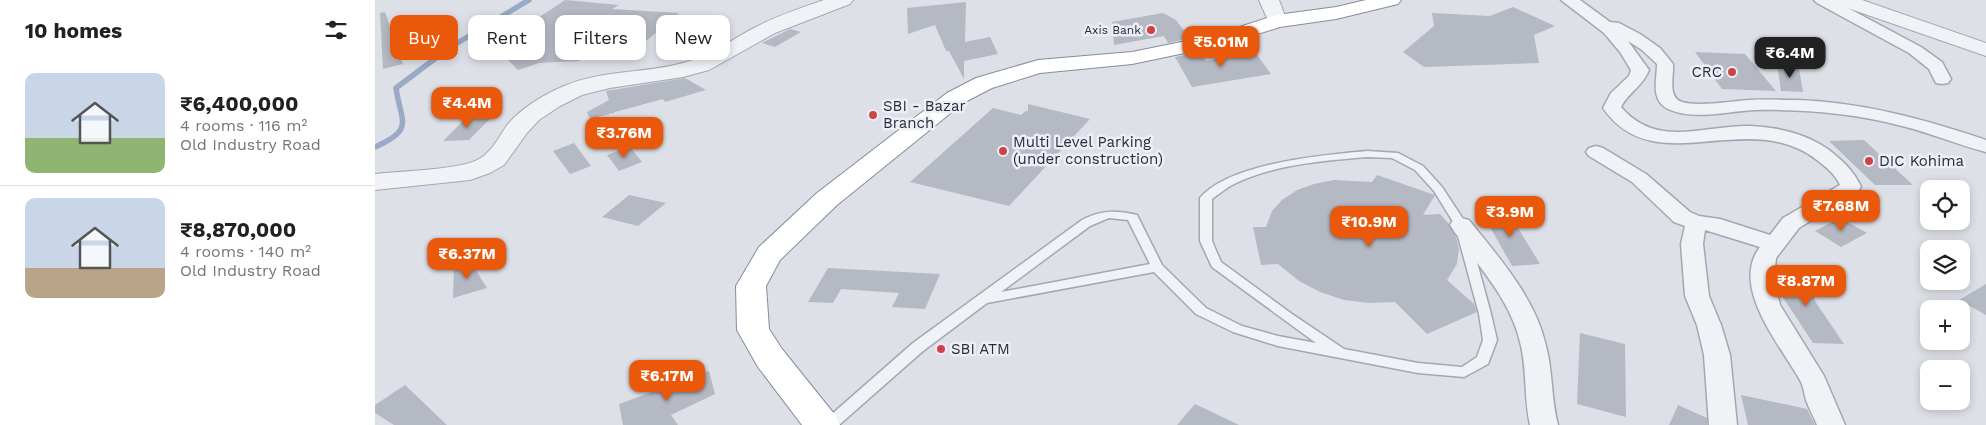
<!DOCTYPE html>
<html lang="en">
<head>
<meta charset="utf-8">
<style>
	body { margin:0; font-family:"Work Sans",sans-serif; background:#f6f6f6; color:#202124; height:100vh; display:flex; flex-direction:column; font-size:19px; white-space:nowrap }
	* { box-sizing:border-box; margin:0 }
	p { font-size:16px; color:#757577 }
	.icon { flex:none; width:28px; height:28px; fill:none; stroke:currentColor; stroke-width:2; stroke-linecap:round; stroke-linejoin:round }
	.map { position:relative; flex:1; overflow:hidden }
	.side { display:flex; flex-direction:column; background:#fff; width:375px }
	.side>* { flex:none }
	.top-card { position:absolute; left:15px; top:15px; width:475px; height:45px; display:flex; gap:10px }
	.fabs { position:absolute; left:1545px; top:180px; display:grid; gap:10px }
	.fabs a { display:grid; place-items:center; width:50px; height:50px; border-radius:10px; background:#fff; box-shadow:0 2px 8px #0003; font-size:25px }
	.price { position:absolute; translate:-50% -42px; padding:0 11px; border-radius:10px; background:#ea580c; color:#fff; font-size:16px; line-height:32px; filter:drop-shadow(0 1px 2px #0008) }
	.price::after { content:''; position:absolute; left:50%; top:30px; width:15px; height:11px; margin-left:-8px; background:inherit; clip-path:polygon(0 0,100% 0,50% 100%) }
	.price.on { background:#222; color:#fff }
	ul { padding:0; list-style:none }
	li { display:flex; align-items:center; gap:15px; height:125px; padding:0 25px }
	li+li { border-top:1px solid #e0e0e0 }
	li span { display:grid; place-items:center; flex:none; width:140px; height:100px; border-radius:10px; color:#555 }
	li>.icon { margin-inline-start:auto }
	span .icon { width:60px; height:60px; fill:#fffc; stroke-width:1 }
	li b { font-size:21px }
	h2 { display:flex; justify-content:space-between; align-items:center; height:60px; padding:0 25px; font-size:21px }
	.chip { padding:0 18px; border-radius:10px; background:#fff; box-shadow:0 2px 8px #0003; font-size:18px; line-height:45px }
	.chip.on { background:#ea580c; color:#fff }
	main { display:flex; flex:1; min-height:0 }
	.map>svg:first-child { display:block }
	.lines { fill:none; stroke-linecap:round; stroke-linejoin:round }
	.stream { stroke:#99aac7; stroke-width:5.5 }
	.building { fill:#b5b9c4 }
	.service-casing { stroke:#a3a7b1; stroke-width:3 }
	.minor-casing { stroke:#a3a7b1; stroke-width:3 }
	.tertiary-casing { stroke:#a3a7b1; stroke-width:2 }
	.trunk-casing { stroke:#858c9e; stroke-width:2 }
	.service { fill:#f0f2f6; fill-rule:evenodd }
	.minor { fill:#f0f2f6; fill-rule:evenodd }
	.tertiary { fill:#f0f2f6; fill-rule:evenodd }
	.trunk { fill:#fff; fill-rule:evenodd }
	.poi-dot { fill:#cc4348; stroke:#edeff5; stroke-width:2 }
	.labels { text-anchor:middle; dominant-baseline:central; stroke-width:5; stroke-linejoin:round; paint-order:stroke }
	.far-poi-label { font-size:12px; fill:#272d3e; stroke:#edeff5; text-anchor:end }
	.poi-label { font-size:15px; fill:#272d3e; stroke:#edeff5; text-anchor:start }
</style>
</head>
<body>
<main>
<section class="side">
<h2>10 homes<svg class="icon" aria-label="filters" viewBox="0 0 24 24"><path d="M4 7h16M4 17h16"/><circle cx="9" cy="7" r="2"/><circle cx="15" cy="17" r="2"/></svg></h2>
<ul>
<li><span style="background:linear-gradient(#c9d6e8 65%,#8fb573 0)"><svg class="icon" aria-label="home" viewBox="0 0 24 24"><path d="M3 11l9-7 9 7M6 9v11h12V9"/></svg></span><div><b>₹6,400,000</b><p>4 rooms · 116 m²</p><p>Old Industry Road</p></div></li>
<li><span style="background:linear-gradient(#c9d6e8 70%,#b9a48a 0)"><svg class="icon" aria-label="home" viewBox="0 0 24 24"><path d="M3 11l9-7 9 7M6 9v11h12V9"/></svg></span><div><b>₹8,870,000</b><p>4 rooms · 140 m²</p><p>Old Industry Road</p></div></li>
</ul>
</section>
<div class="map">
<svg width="1611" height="425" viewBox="0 0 1611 425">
	<rect width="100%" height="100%" fill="#dee0e7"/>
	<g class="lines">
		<!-- stream -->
		<path class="stream" d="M0,147C40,129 26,123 21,88L74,48L154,0"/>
	</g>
	<!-- building -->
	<path class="building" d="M190,0L244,5L237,9L304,13L264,47L211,54L204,61L164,63L143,70L113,40L150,15L166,16Z
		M591,2L590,42L615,37L623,54L589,61V79L574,51H571L560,25L533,34L532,8Z
		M1138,7L1180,26L1159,35L1164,63L1049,67L1028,52L1059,26L1057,13L1115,16Z
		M10,12L28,64L8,69L5,13Z
		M788,13L801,20L815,38L793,43L789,36L739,45L737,22Z
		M415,29L426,32L400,47L387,43Z
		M825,52L831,61L880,52L896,74L817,87L800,57Z
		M1320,52L1370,54L1401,91L1347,89Z
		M1402,64L1424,68L1428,92L1406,91Z
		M310,78L331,90L290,102L288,99L240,112L238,114V113L215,119L212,112L234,100L231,91Z
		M653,104L715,119L634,206L535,182L618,108L646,115L652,110L653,113Z
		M91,118H116L94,140L68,141Z
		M1489,140L1538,185H1500L1454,141Z
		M199,143L216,166L195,174L178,151Z
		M255,147L267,162L244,171L232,155Z
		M1002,175L1060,195L1048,215L1065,214L1074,224L1081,237L1084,249L1082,264L1072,280L1099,304L1102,312L1052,334L1020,302L994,303L969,300L945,292L924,281L903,264L886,265L878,227H891L897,211L907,200L922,190L939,184L959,180L997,182Z
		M254,195L291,203L263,226L227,217Z
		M1132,210L1165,264L1137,266L1106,211Z
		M1465,218L1492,233L1466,247L1440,231Z
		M95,261L112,288L78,298L79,268Z
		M453,268L565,274L550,309L517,307L524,293L466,289L458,303L433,302Z
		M1402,268L1438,278L1440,301L1469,344L1438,343L1407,296L1405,295L1401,279Z
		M1611,284V315L1584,300Z
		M1205,333L1250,344L1251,417L1202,404Z
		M334,371L340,394L296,415L303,425H248L244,404Z
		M30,385L72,425H19L0,413V405Z
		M1366,395L1432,409L1440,425H1373Z
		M820,404L864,425H802Z
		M1303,405L1332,418V425H1294Z"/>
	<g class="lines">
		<!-- service casing -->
		<g class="service-casing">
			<path id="service" d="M992,151L1023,153L1048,166L1067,187L1092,225L1116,314L1122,340L1113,364L1089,377L1043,373L903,346L858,332L821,314L779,272L612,303L548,351L464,425H447L449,421L538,343L707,220C726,210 741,210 762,215L787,265L831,308L867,326L903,336L941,343L837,267L825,241V198C854,163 949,155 992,151ZM992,157L1017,158L1040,170L1059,191L1080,225L1104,314L1108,340L1102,357L1087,367L1043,363L969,349L917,314L846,262L837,241V199C844,194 851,188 859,184C900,164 948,161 992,157ZM734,218L753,220L775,264L626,292L715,226Z"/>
		</g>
		<!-- minor casing -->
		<g class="minor-casing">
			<path id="minor" d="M1186,0H1205L1235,22L1244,23L1265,34L1285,48L1298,64C1299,76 1292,97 1307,102C1325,107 1356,101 1375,100C1391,99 1406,100 1421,100C1487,102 1549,119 1611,140V152C1583,145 1556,133 1527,126C1479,113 1429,109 1380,110C1353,111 1319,121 1293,109C1275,100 1282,80 1282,64L1267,50L1253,41L1274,70C1268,86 1253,93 1246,107C1282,149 1328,125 1375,126C1402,127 1432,134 1454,150C1468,161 1479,171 1486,187L1483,191L1424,228L1401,258L1399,279L1405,305L1449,376L1470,425H1442C1439,417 1434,409 1431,400C1429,394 1429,388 1426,382C1407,347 1354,287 1385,247L1330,230L1328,244L1334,296L1346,325L1355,355L1362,425H1334L1329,355L1322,325L1310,296L1306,244L1310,226L1299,222L1257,182L1214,156L1211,152L1214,148L1221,146L1228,148L1271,174L1315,212L1324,216L1345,219L1395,235L1408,218L1465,185C1460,174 1451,167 1442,160C1372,106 1280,183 1228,108L1236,93L1254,76L1256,70L1245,52L1229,33Z
				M1439,0H1458L1546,47L1567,62L1576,79L1573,83L1567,84L1561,83L1554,69L1534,53L1442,3Z
				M1086,218L1094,220C1124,258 1160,297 1171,346C1178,372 1176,399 1183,425H1155C1149,399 1152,372 1146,346C1136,298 1101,265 1075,225L1078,220Z"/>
		</g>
		<!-- tertiary casing -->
		<g class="tertiary-casing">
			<path id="tertiary" d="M449,0H478L475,4L400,33L334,70L308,77L235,88L207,95L185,106L164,120L152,133L129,165L115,173L95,180L0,190V174C25,171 85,170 104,159C118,151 124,136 133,124C148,107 168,95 189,86C229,69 274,74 315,61C338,54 358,39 379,28C401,16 426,8 449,0Z
				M884,0H904L912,21L909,25L902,27L895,25Z
				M1458,0H1487L1611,43V56L1461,4Z"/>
		</g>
		<!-- trunk casing -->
		<g class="trunk-casing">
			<path id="trunk" d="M991,0H1026L1023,4L961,19L905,27L848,45L757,64L665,73L617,88L588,103L462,205L405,260L391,286L394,329L407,349L460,415L465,425H427L383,367L362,330L361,286L384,247L442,193L572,93L601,78L663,60L757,52L836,36L902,15L961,7Z"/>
		</g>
		<!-- service -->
		<use href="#service" class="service"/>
		<!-- minor -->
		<use href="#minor" class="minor"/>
		<!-- tertiary -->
		<use href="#tertiary" class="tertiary"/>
		<!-- trunk -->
		<use href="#trunk" class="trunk"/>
	</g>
	<!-- markers -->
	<g class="poi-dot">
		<circle cx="776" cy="30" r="5"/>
		<circle cx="1357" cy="72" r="5"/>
		<circle cx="498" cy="115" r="5"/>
		<circle cx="628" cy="151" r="5"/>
		<circle cx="1494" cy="161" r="5"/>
		<circle cx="566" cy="349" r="5"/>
	</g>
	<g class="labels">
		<!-- far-poi labels -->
		<g class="far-poi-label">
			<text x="766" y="30">Axis Bank</text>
		</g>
		<!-- poi labels -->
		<g class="poi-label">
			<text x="1347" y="72" text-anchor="end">CRC</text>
			<text x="508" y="106">SBI - Bazar<tspan x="508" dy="17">Branch</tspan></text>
			<text x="638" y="142">Multi Level Parking<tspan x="638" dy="17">(under construction)</tspan></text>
			<text x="1504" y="161">DIC Kohima</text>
			<text x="576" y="349">SBI ATM</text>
		</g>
	</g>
</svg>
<div class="fabs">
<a><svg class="icon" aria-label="locate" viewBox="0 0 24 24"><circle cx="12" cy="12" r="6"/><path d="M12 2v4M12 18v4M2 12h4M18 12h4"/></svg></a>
<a><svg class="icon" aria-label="layers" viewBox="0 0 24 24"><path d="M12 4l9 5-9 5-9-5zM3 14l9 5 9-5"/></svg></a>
<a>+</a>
<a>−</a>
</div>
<b class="price" style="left:846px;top:68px">₹5.01M</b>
<b class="price on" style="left:1415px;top:79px">₹6.4M</b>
<b class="price" style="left:92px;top:129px">₹4.4M</b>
<b class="price" style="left:249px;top:159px">₹3.76M</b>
<b class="price" style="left:1466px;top:232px">₹7.68M</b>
<b class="price" style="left:1135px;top:238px">₹3.9M</b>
<b class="price" style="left:994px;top:248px">₹10.9M</b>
<b class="price" style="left:92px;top:280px">₹6.37M</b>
<b class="price" style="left:1431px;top:307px">₹8.87M</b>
<b class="price" style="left:292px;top:402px">₹6.17M</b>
<div class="top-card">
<a class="chip on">Buy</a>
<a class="chip">Rent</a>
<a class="chip">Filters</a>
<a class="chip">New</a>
</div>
</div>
</main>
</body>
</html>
